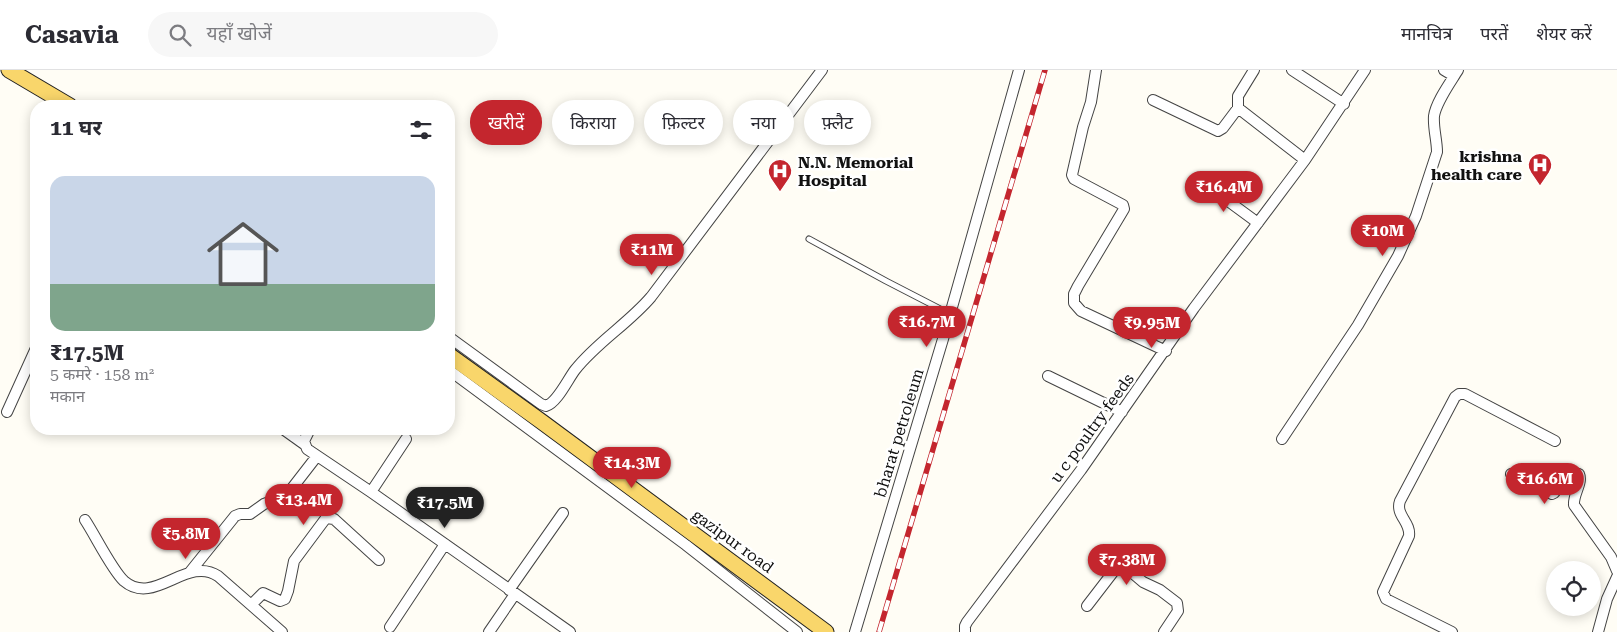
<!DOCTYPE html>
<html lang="hi">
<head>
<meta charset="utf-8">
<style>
	body { margin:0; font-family:"Roboto Serif","Noto Sans Devanagari",serif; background:#f7f7f7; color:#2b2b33; height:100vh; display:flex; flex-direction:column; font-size:19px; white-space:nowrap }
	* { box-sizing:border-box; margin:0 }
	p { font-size:16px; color:#7c7c81 }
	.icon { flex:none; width:28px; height:28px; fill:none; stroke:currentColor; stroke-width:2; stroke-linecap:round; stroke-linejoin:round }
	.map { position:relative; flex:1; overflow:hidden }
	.panel { position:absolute; left:30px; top:30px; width:425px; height:335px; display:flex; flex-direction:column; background:#fff; border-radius:20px; box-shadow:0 2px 12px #0003 }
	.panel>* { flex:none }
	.banner { position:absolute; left:470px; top:30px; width:475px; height:45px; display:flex; gap:10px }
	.tools { position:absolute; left:1546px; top:491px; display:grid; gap:10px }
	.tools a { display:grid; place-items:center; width:55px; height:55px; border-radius:50%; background:#fff; box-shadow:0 2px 12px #0003; font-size:25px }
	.price { position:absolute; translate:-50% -42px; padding:0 11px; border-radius:18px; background:#c4262e; color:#fff; font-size:16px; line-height:32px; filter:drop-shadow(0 1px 2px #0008) }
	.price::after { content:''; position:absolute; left:50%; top:30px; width:15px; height:11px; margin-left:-8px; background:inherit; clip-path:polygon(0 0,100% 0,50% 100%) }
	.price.on { background:#222; color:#fff }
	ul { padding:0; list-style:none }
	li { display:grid; align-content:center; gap:10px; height:265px; padding:0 20px }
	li+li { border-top:1px solid #e1e1e2 }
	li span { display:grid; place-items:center; height:155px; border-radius:15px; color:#555 }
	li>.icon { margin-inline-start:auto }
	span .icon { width:90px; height:90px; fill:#fffc; stroke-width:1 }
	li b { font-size:21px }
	h2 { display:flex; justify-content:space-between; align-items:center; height:60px; padding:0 20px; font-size:21px }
	.tag { padding:0 18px; border-radius:22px; background:#fff; box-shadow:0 2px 12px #0003; font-size:18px; line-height:45px }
	.tag.on { background:#c4262e; color:#fff }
	header { display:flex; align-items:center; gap:30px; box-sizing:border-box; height:70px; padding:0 25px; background:#fff; border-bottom:1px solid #e1e1e2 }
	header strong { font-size:24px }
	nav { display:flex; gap:28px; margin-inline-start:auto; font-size:18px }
	.search { width:350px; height:45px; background:#f7f7f7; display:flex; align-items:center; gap:12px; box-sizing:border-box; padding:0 18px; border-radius:28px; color:#7c7c81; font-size:19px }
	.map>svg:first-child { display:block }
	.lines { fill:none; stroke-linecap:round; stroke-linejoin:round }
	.lane-casing { stroke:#444; stroke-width:7 }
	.street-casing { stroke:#444; stroke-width:12 }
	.primary-casing { stroke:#222; stroke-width:17 }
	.lane { stroke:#fff; stroke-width:5 }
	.street { stroke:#fff; stroke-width:10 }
	.primary { stroke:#f9d66b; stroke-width:15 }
	.rail-casing { stroke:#c4262e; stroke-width:5.5 }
	.rail { stroke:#fff; stroke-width:4; stroke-dasharray:11; stroke-linecap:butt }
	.labels { text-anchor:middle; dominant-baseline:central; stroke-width:5; stroke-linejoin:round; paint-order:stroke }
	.poi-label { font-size:16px; font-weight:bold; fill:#111; stroke:#fff; text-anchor:end }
	.street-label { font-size:16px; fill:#111; stroke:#fff }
</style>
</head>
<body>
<header>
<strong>Casavia</strong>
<div class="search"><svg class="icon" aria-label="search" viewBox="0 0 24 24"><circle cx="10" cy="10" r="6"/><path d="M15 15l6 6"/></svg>यहाँ खोजें</div>
<nav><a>मानचित्र</a><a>परतें</a><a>शेयर करें</a></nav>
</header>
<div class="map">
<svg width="1617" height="562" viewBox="0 0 1617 562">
	<rect width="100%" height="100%" fill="#fffdf5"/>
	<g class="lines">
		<!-- lane casing -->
		<g class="lane-casing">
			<path id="lane" d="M809,169L886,211L950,244"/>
		</g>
		<!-- street casing -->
		<g class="street-casing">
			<path id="street" d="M1096,0L1091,32L1083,57L1072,105L1074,109L1123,135L1124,139L1078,216L1074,224V233L1081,241L1166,281
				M1254,0L1238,26V38L1305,90
				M1292,0L1344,34
				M1444,0L1454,6
				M1153,30L1218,61L1223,58L1238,38
				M1205,114L1258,153
				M449,267L541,334L546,336C557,333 568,309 575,300C597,272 628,254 651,227L822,0
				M449,300L686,475L797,562
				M1048,306L1122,342
				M7,342L36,278
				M283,359L304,374
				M310,359L304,371L307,379L371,422L570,562
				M1282,369L1358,255L1398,186L1416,146L1437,82C1437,70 1433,58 1434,46C1436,32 1450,13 1458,0
				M1511,404L1552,424L1554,423C1561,415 1568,401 1579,404C1583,413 1573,424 1574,435L1611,487L1617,501
				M371,422L406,369
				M85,450C95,465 112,500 124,511C154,537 187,485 218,506L282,562
				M190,502L235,446L240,444H250L264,434L286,426L317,386
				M509,520L563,443
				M251,535L263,523L280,531L285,529L288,521L294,491L326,448L334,449L379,490
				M1087,536L1117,497L1119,495H1123L1143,512L1160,520L1177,533L1178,541L1164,562
				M390,557L445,474
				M489,562L515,524
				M855,562L943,269L1019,0
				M965,562V556L967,552L1081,400L1194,238L1305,90L1365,0
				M1452,562L1386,529L1383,522L1409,466C1411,452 1395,445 1400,431L1455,327L1459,324H1465L1555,371
				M1598,562L1607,529L1617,507"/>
		</g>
		<!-- primary casing -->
		<g class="primary-casing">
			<path id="primary" d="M9,0L70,36
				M449,285L542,352L826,562"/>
		</g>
		<!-- lane -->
		<use href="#lane" class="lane"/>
		<!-- street -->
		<use href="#street" class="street"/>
		<!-- primary -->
		<use href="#primary" class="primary"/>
		<!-- rail casing -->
		<g class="rail-casing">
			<path id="rail" d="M879,562L1045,0"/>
		</g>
		<!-- rail -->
		<use href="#rail" class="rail"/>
	</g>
	<!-- icons -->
	<defs>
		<g id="hospital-pin" transform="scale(1.25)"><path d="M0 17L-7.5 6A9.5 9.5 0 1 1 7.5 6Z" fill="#c4262e" stroke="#fff"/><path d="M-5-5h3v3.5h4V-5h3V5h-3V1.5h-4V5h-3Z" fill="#fff"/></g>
	</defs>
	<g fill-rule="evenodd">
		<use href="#hospital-pin" x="1540" y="95"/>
		<use href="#hospital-pin" x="780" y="101"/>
	</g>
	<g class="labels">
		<!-- poi labels -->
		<g class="poi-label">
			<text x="1522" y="86">krishna<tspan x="1522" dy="18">health care</tspan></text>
			<text x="798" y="92" text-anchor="start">N.N. Memorial<tspan x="798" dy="18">Hospital</tspan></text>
		</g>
		<!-- street labels -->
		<g class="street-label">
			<text transform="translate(1092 358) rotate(-54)">u c poultry feeds</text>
			<text transform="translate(899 363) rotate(-73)">bharat petroleum</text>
			<text transform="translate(733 471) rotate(36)">gazipur road</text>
		</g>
	</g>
</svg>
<div class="tools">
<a><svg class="icon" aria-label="locate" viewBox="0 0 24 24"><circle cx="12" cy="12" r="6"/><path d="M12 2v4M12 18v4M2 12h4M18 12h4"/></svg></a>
</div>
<b class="price" style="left:1224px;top:143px">₹16.4M</b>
<b class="price" style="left:1383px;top:187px">₹10M</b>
<b class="price" style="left:652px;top:206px">₹11M</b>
<b class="price" style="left:927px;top:278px">₹16.7M</b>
<b class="price" style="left:1152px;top:279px">₹9.95M</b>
<b class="price" style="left:632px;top:419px">₹14.3M</b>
<b class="price" style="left:1545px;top:435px">₹16.6M</b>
<b class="price" style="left:304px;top:456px">₹13.4M</b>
<b class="price on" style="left:445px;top:459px">₹17.5M</b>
<b class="price" style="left:186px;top:490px">₹5.8M</b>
<b class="price" style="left:1127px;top:516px">₹7.38M</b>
<div class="banner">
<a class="tag on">खरीदें</a>
<a class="tag">किराया</a>
<a class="tag">फ़िल्टर</a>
<a class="tag">नया</a>
<a class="tag">फ़्लैट</a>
</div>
<section class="panel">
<h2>11 घर<svg class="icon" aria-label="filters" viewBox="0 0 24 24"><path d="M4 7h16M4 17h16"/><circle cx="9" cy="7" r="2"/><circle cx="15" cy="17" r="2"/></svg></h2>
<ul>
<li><span style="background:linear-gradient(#c9d6e8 70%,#7fa58c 0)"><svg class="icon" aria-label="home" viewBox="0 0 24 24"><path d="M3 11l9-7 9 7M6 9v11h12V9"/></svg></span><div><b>₹17.5M</b><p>5 कमरे · 158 m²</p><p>मकान</p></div></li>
</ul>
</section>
</div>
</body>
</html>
